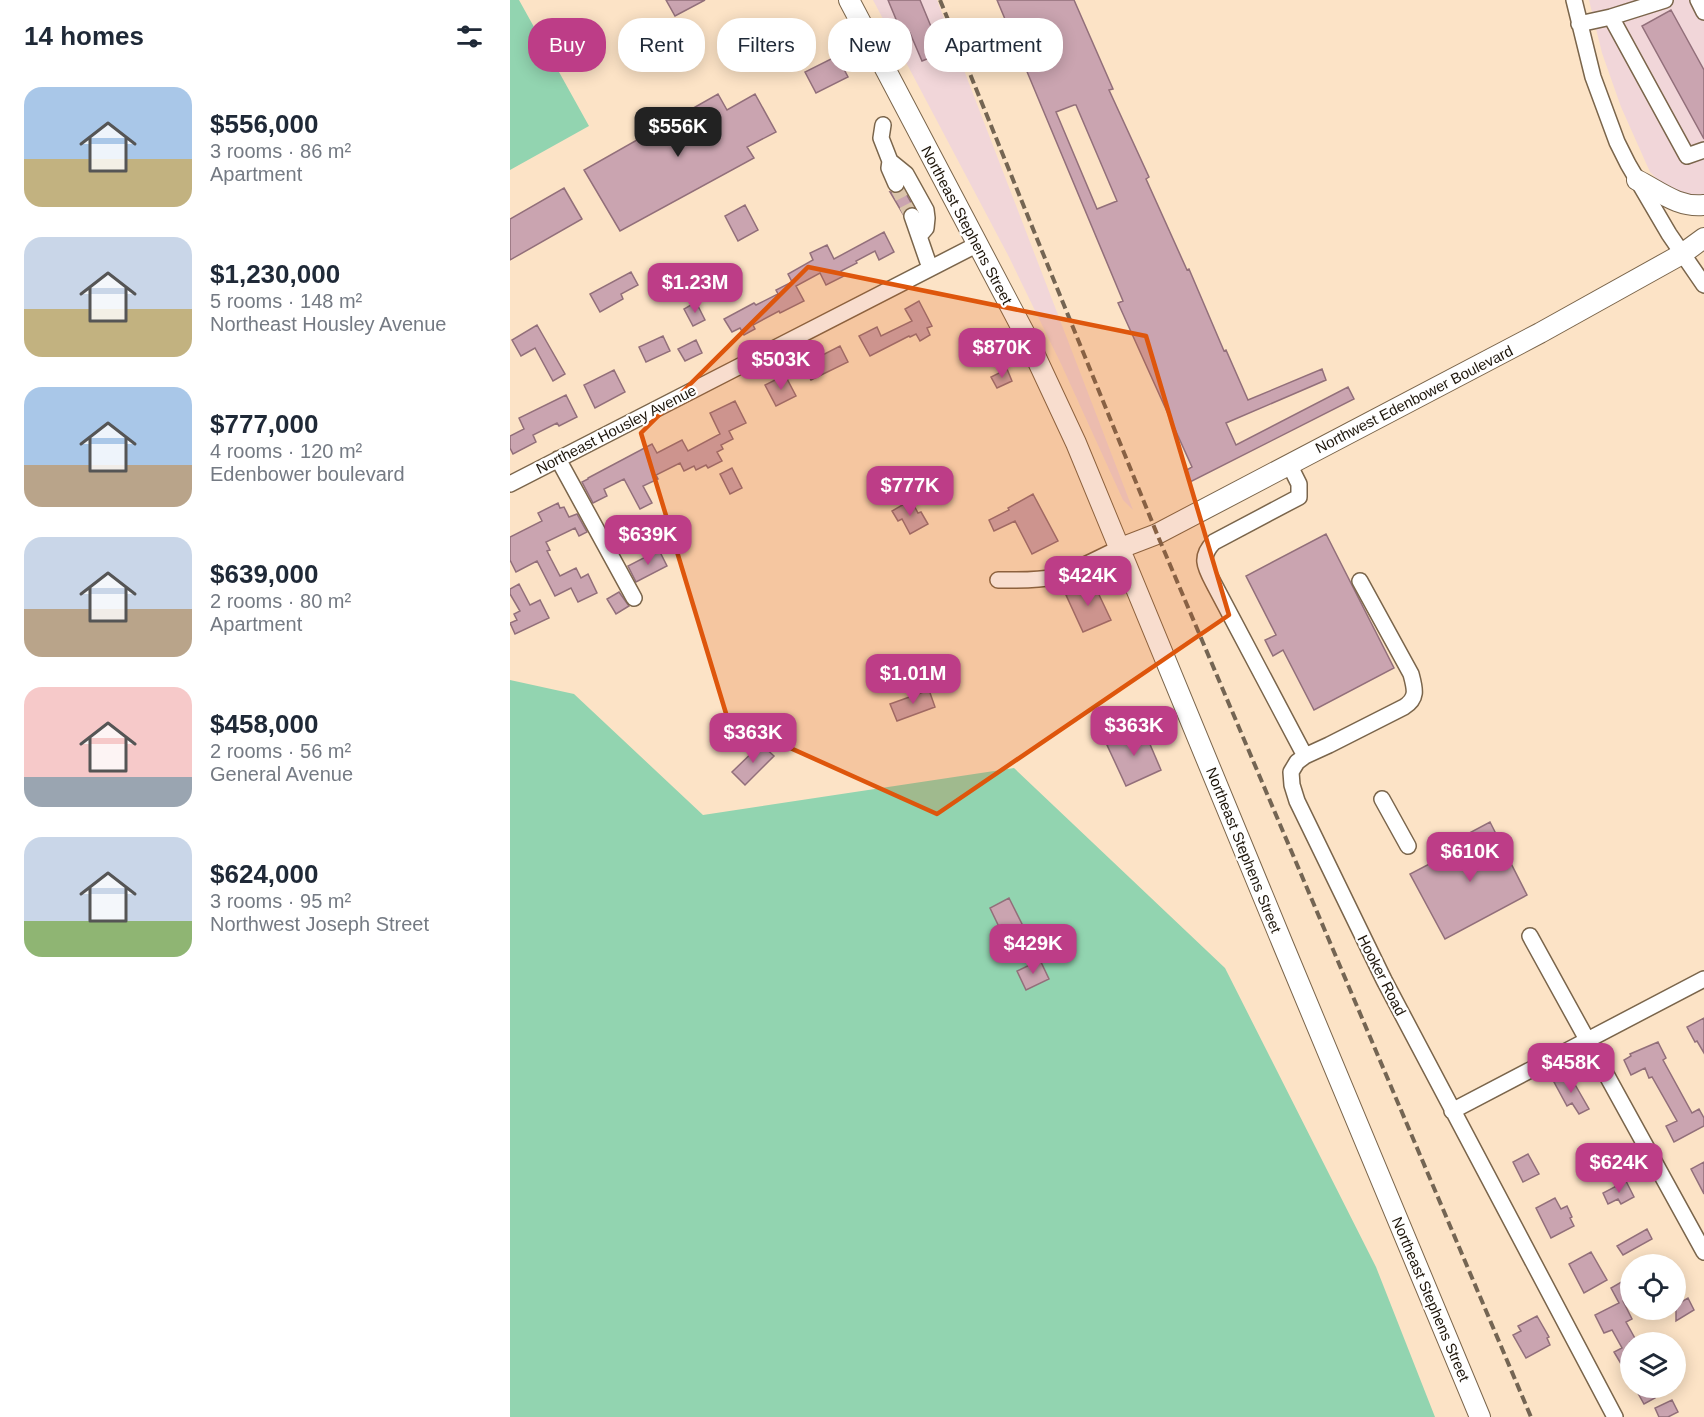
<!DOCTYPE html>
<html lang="en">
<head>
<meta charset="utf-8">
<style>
	body { margin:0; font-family:Arial,sans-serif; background:#f6f6f7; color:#1f2937; height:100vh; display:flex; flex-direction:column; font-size:22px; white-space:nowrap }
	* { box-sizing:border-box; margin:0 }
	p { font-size:20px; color:#747a83 }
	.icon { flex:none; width:33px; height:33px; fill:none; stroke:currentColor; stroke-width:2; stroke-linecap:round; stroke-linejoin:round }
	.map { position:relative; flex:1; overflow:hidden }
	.sheet { display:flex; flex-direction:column; background:#fff; width:510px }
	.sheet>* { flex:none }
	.hud { position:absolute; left:18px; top:18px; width:570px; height:54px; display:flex; gap:12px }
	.buttons { position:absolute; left:1110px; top:1254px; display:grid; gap:12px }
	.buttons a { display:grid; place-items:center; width:66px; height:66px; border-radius:50%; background:#fff; box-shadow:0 3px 15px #0003; font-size:30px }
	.price { position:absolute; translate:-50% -51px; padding:0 14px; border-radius:12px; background:#bd3d87; color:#fff; font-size:20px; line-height:39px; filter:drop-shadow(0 2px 3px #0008) }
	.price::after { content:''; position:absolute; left:50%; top:36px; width:18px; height:14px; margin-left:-9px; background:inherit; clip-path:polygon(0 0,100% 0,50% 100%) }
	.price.on { background:#222; color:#fff }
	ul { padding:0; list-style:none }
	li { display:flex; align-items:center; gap:18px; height:150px; padding:0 24px }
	li span { display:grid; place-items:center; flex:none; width:168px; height:120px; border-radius:18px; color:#555 }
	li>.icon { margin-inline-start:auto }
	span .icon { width:72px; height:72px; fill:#fffc; stroke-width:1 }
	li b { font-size:26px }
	h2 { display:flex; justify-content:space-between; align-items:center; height:72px; padding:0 24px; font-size:26px }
	.tag { padding:0 21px; border-radius:24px; background:#fff; box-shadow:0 3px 15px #0003; font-size:21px; line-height:54px }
	.tag.on { background:#bd3d87; color:#fff }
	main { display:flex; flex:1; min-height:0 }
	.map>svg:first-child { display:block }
	.commercial { fill:#f1d6d9 }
	.green { fill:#92d4b0 }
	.building { fill:#caa4b0; stroke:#926f7a; stroke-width:1.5; fill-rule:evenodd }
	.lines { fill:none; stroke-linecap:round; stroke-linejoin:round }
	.minor-tunnel { stroke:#dbc4aa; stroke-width:15; stroke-dasharray:15 8; stroke-linecap:butt }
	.minor-casing { stroke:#7a654b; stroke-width:18 }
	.major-casing { stroke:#7a654b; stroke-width:22 }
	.minor { stroke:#fff; stroke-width:15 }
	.major { stroke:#fff; stroke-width:20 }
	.rail { stroke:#746553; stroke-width:4; stroke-dasharray:9 4.5; stroke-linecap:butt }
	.marked { fill:#de560c; fill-opacity:0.2; stroke:#de560c; stroke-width:4.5; stroke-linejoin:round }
	.labels { text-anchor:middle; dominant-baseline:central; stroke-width:4.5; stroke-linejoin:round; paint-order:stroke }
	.street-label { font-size:15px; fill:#1d150a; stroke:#fff }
</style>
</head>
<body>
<main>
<section class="sheet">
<h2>14 homes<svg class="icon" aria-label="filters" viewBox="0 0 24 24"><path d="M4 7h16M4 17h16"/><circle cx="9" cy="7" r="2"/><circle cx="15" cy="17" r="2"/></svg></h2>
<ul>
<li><span style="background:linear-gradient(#a9c7e8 60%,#c2b280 0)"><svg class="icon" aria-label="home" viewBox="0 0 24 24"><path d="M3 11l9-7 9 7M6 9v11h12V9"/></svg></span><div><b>$556,000</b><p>3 rooms · 86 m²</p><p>Apartment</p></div></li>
<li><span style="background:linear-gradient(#c9d6e8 60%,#c2b280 0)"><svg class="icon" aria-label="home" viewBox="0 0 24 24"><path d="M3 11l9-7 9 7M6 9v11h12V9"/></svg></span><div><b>$1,230,000</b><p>5 rooms · 148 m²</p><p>Northeast Housley Avenue</p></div></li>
<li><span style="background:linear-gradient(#a9c7e8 65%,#b9a48a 0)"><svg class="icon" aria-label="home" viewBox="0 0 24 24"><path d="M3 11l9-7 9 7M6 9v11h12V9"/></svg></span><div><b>$777,000</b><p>4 rooms · 120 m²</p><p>Edenbower boulevard</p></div></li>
<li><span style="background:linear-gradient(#c9d6e8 60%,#b9a48a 0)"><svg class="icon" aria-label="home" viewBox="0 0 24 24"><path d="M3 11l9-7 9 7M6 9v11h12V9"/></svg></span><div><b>$639,000</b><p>2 rooms · 80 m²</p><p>Apartment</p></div></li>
<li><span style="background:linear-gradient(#f6c9c9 75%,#9aa5b1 0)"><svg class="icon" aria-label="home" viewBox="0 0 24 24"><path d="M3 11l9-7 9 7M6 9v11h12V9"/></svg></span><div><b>$458,000</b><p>2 rooms · 56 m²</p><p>General Avenue</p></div></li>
<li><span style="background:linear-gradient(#c9d6e8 70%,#8fb573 0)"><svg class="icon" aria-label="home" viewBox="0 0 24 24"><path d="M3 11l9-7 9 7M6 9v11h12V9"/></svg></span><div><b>$624,000</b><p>3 rooms · 95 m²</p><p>Northwest Joseph Street</p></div></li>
</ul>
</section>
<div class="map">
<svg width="1194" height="1417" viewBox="0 0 1194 1417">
	<rect width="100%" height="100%" fill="#fce3c6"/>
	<!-- commercial -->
	<path class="commercial" d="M363,0H427L623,510L613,500L552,366L499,257Z
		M1079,0H1194V195L1183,196L1159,191L1140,172L1111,107L1092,53Z"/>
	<!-- green -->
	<path class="green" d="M0,0H9L79,126L0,170Z
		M0,680L64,694L193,815L504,768L715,968L866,1267L925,1417H0Z"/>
	<!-- building -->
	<path class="building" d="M156,0H195L165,16Z
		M378,0H410L432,53L412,61L400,33L393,36Z
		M487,0H564L603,89L599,90L639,177L636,179L677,270L679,269L714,351L716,350L738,400L812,369L816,380L716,423L726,445L838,387L844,399L680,482L675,471L682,467L608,303L613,301ZM564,105H566L607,201L587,209L546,112Z
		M1161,10L1194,70V139L1132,26Z
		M327,56L338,77L306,93L295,72Z
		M208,94L217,110L245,94L266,132L237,147L244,158L110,231L74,170Z
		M54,188L72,219L0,260V219Z
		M394,190L403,206L395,209L393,214L380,192L389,193Z
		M235,205L248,230L228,241L215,216Z
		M374,232L384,252L369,260L365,251L346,261L347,263L331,271L334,276L316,285L310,273L286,286L294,301L270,313L269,311L243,325L245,329L234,335L230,328L222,332L214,319L244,303L246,305L268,294L266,290L282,282L278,274L303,260L300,253L317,245L324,259Z
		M121,272L128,285L111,294L113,299L90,312L80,294Z
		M409,301L422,326L417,328L420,335L410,341L406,334L400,337L399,336L360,356L349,336L367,327L371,336L402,321L395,309Z
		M186,302L195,320L183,326L174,309Z
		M27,325L55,374L43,381L25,348L11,356L2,340Z
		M153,336L160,351L136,362L129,347Z
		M186,340L192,353L175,361L168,349Z
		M330,346L338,362L301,380L293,365Z
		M497,369L502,381L487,388L481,377Z
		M104,370L115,392L85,408L74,385Z
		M275,375L286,396L266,406L255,385Z
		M56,395L67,417L49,426L47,423L23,435L26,442L3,454L0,448V436L14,429L9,418Z
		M225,401L236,423L219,431L223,439L211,445L213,449L207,452L212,461L198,468L196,465L186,470L184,466L174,471L170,463L146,475L148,479L133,486L142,503L130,509L114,479L94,489L97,496L83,503L72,482L78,479V478L142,444L147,453L172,440L178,451L210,434L200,413Z
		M222,468L232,488L220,494L210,474Z
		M523,494L548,541L522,554L505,521L484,531L479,520L499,510L498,508Z
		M401,500L408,513L411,512L418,524L400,534L392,519L388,521L382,511Z
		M48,503L50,508L54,507L59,517L67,514L77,532L69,536L65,528L36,542L40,550L37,551L50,576L66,568L71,578L78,574L87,593L68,602L61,588L45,596L27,561L6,572L0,560V537L32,521L28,513Z
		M816,534L884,668L804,710L773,650L763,656L755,640L766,635L736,576Z
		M149,550L157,566L126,582L118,566Z
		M583,582L601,620L573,632L556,595Z
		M9,584L20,605L30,600L39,618L5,634L0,623L7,620L4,614L10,611L0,594V589Z
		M109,592L119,606L106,614L97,599Z
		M419,690L425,707L387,721L380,704Z
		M633,728L651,770L616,786L597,745Z
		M251,744L264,756L235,785L222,772Z
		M980,822L1017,895L935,939L900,874L925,861L927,865L955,851L948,839Z
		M499,898L512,924L492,933L480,908Z
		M530,960L539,979L516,990L507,971Z
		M1194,1018V1053L1187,1041L1185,1042L1177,1027Z
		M1148,1042L1156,1058L1153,1060L1182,1113L1189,1109L1194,1118V1126L1164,1142L1156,1126L1167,1121L1142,1077L1139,1078L1135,1068L1121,1075L1114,1060L1121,1056L1120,1054Z
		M1059,1074L1079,1109L1069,1114L1062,1103L1057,1106L1044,1082Z
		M1018,1154L1029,1174L1013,1182L1003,1162Z
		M1194,1162V1194L1181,1169Z
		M1116,1181L1124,1197L1111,1204L1108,1199L1098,1204L1093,1193Z
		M1045,1198L1051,1209L1057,1206L1062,1217L1060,1218L1064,1226L1041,1238L1026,1208Z
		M1137,1229L1142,1239L1113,1255L1107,1246Z
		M1081,1252L1097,1280L1074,1293L1059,1264Z
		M1120,1277V1297L1113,1301L1122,1319L1116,1322L1127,1342H1120V1379L1104,1352L1112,1348L1102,1330L1094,1333L1085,1315L1109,1303L1101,1288Z
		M1178,1298L1184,1310L1166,1321V1305Z
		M1027,1316L1039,1337L1037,1338L1040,1345L1016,1358L1003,1335L1011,1331L1008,1326Z
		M1125,1388H1140L1145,1398L1134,1404Z
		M1162,1400L1168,1412L1158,1417H1149L1145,1408Z"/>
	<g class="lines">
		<!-- minor-tunnel -->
		<path class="minor-tunnel" d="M386,184L402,216"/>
		<!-- minor casing -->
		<g class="minor-casing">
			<path id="minor" d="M1064,0L1083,77L1107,142L1118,164L1159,234L1194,285
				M1188,0L1194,12
				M1101,17L1177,156L1194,150
				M1069,24L1101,17L1155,0
				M373,125L371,138L380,161L379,168L386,184
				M380,161L396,174L416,210L417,218L416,228L410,235
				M402,216L420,268
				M48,459L124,598
				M779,464L789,484V497L704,542C689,557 695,567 704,584L795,756
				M0,484L468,244
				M488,580C507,580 526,581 544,577C566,571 588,558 608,549
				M850,581L901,674C905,689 908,698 894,707L819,745L795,756L787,762L781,772L782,785L787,801L874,980L1105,1417
				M872,799L898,846
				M1020,936L1194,1252
				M942,1111L1194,979"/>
		</g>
		<!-- major casing -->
		<g class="major-casing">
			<path id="major" d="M339,0L516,336L566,443L774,947L970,1417
				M1127,180C1149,191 1168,208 1194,205
				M608,549L647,534L1030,333L1172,254L1194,238"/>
		</g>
		<!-- minor -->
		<use href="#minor" class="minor"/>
		<!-- major -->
		<use href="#major" class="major"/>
		<!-- rail -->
		<path class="rail" d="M430,0L647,534L1021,1417"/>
	</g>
	<!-- marked area -->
	<path class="marked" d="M298,267L636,336L719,615L427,814L218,720L131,433Z"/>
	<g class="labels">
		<!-- street labels -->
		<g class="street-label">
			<text transform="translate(457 225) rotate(62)">Northeast Stephens Street</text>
			<text transform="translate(904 399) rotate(-27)">Northwest Edenbower Boulevard</text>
			<text transform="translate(106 429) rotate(-27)">Northeast Housley Avenue</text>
			<text transform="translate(734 850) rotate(68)">Northeast Stephens Street</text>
			<text transform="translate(872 975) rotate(63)">Hooker Road</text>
			<text transform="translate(921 1299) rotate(67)">Northeast Stephens Street</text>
		</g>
	</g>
</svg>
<div class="buttons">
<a><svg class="icon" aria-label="locate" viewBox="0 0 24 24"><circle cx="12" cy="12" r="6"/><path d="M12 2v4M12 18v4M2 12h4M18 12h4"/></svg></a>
<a><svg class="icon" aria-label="layers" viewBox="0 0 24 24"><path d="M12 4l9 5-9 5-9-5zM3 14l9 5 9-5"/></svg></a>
</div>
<b class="price on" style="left:168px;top:158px">$556K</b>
<b class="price" style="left:185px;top:314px">$1.23M</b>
<b class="price" style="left:492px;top:379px">$870K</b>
<b class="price" style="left:271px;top:391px">$503K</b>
<b class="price" style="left:400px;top:517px">$777K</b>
<b class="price" style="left:138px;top:566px">$639K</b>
<b class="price" style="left:578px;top:607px">$424K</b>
<b class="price" style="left:403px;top:705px">$1.01M</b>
<b class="price" style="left:624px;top:757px">$363K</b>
<b class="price" style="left:243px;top:764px">$363K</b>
<b class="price" style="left:960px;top:883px">$610K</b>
<b class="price" style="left:523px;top:975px">$429K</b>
<b class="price" style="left:1061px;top:1094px">$458K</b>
<b class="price" style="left:1109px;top:1194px">$624K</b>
<div class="hud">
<a class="tag on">Buy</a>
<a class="tag">Rent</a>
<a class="tag">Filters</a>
<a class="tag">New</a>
<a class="tag">Apartment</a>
</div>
</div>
</main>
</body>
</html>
